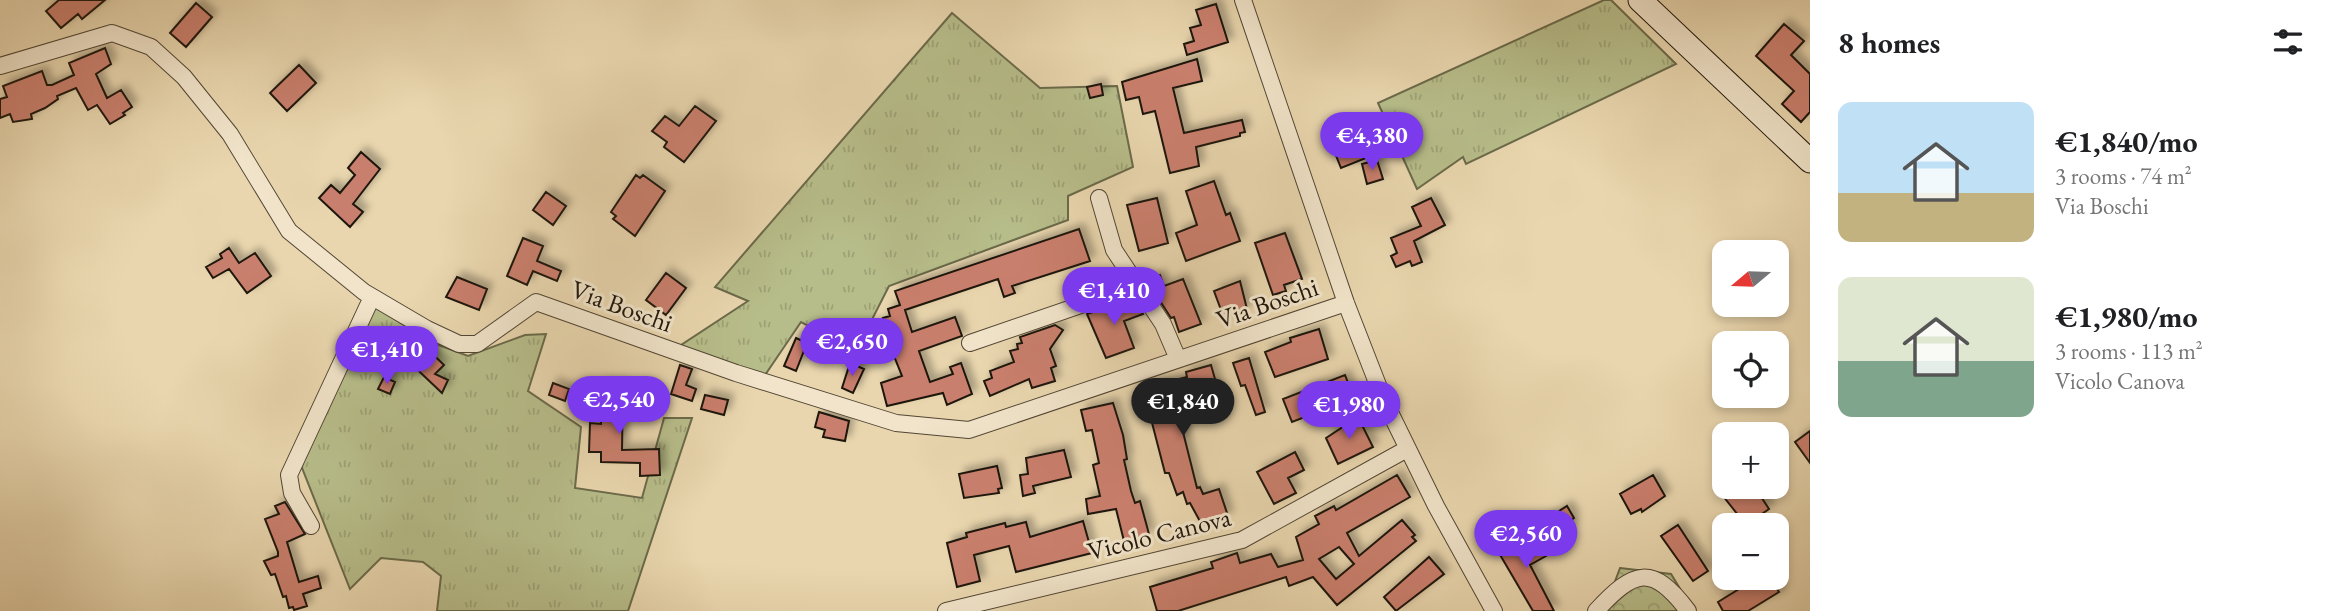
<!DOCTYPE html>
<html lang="en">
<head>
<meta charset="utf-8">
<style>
	body { margin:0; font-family:"EB Garamond",serif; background:#f6f6f6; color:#202124; height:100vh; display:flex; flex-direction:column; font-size:26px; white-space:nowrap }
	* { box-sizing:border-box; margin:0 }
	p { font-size:23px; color:#757577 }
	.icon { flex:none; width:38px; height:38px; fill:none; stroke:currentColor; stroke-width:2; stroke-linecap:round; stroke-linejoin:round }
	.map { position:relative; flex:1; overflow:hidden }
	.sheet { display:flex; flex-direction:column; background:#fff; width:525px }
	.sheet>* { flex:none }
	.needle { width:46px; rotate:251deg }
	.fabs { position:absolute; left:1712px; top:240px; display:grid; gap:14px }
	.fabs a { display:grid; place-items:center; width:77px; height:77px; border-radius:14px; background:#fff; box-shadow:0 4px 10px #0003; font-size:35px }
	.price { position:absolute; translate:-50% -60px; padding:0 16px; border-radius:24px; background:#7c3aed; color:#fff; font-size:23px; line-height:46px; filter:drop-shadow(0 2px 4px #0008) }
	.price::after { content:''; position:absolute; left:50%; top:42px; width:21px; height:16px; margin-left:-10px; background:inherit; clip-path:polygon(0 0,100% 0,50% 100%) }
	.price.active { background:#222; color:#fff }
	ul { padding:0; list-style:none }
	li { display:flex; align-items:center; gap:21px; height:175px; padding:0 28px }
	li span { display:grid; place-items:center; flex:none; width:196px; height:140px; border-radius:14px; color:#555 }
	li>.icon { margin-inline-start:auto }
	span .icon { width:84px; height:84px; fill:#fffc; stroke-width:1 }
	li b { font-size:30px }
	h2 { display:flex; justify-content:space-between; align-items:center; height:84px; padding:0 28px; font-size:30px }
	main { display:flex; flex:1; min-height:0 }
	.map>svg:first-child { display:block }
	.grass { fill:url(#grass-tufts); stroke:#6b6a4a; stroke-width:2 }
	.forest { fill:url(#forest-crowns); stroke:#6b6a4a; stroke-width:2 }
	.building { fill:#c97f6d; stroke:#1f160b; stroke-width:2; fill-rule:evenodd; filter:url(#shadow) }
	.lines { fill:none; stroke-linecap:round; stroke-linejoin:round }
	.street-casing { stroke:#524634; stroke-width:18 }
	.secondary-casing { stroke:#1f160b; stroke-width:25 }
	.street { stroke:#f1e4ca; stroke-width:16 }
	.secondary { stroke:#f1e4ca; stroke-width:23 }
	.labels { text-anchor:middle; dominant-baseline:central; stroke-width:6; stroke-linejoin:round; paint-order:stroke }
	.street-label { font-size:26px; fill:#1f160b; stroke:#f1e4ca }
</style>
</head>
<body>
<main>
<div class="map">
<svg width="1810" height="611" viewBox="0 0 1810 611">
	<defs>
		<pattern id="grass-tufts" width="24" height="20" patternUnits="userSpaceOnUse" patternTransform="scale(1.75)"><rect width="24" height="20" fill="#b7bd8a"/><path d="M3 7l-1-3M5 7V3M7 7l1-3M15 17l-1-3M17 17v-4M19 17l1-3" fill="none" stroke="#9da276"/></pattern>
		<pattern id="forest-crowns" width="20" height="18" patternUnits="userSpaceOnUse" patternTransform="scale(1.75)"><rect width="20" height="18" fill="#b7bd8a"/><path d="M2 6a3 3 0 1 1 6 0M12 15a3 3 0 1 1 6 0" fill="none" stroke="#9da276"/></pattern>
		<filter id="shadow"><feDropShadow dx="5.5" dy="-5.5" stdDeviation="3.5" flood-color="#0004"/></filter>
	</defs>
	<rect width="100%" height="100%" fill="#e9d6ae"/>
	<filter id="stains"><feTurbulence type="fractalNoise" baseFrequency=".00286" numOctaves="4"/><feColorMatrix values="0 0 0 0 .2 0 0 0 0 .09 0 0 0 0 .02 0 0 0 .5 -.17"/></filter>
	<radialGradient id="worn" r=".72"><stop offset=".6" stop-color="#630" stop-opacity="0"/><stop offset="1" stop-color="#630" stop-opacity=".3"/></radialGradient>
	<!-- grass -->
	<path class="grass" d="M1604,0H1611L1676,64L1466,164L1463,157L1417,189L1378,103Z
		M952,13L1040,88L1117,86L1133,167L1068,196V220L889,286L856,351L801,322L763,378L672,351L748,301L715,287Z
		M372,305L433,343L468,356L525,335L546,334L528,391L581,427L575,488L642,498L664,418H692L628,611H437L441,576L423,562L381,558L350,589L302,468L294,472Z"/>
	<!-- forest -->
	<path class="forest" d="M1620,568L1671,574L1690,605V611H1604Z"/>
	<!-- building -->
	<path class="building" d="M59,0H105L82,19L78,14L61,28L46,11Z
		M196,3L212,17L186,47L170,33Z
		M1216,4L1228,42L1187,55L1184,44L1194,41L1190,28L1201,25L1196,10Z
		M1784,24L1804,41L1791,55L1810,74V112L1801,122L1782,104L1794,91L1756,56Z
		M105,48L111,64L96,74L107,98L121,90L132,107L123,113L125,115L110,124L97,105L88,110L76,88L57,96L58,99L45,108L31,114L32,119L13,122L10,114L0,118V99L7,97L3,86L42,71L47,85H52L74,75L69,63Z
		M1197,59L1202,81L1173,88L1184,133L1242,120L1245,132L1240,133V136L1196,147L1199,166L1170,173L1155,111L1143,114L1139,97L1126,100L1122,82Z
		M299,65L316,83L287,111L270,93Z
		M1101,84L1103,95L1090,98L1087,87Z
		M695,106L716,121L684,162L664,147L667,142L652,131L665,116L679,126Z
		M1358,138L1366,158L1341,168L1333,148Z
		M361,152L380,169L353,204L363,212L350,227L319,198L331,185L340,193L355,175L348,168Z
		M1377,160L1383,179L1367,184L1362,164Z
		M636,175L640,178L643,175L665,191L635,236L613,219L616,216L611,212Z
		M1214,181L1226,215L1230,213L1240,241L1186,261L1176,233L1197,225L1186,191Z
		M546,192L566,206L553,225L533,210Z
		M1157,198L1168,243L1139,251L1127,205Z
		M1431,198L1445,225L1414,241L1422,262L1412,266L1410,261L1396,267L1391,256L1397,253L1391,238L1421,226L1412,207Z
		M1079,229L1090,261L1012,286L1015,293L1004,297L998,279L905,310L912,332L955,317L962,336L919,351L930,382L953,374L950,367L961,363L972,394L947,405L943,393L887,406L881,383L902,376L881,324L885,322L883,318L890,316L888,309L900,305L895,291Z
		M1285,233L1302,279L1284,285L1286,291L1273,295L1255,243Z
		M523,238L543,246L537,261L561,271L557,281L533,271L527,285L507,276Z
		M229,248L239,263L255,253L271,276L247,293L229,269L213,278L206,267L222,258L220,254Z
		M666,273L686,288L666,315L646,300Z
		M1160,275L1164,286L1183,279L1201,324L1179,332L1174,317L1171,318L1153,290L1149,279Z
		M457,277L487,289L479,310L446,297Z
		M1240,281L1247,309L1224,318L1214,291Z
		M1133,298L1143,314L1124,321L1134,348L1106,358L1087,314Z
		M1055,325L1063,330L1050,349L1056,366L1051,368L1055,381L1032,388L1029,379L990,396L984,381L992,378L990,371L1014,362L1010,351L1018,349L1017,344L1022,343L1020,337Z
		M1319,329L1328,359L1275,377L1265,352L1291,342L1290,338Z
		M796,338L807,343L796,371L784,366Z
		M419,341L444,365L435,374L448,380L442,393L404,357Z
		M1249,358L1265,412L1256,415L1245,385L1241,386L1233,363Z
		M850,363L864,369L853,393L842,388Z
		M680,365L692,369L686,385L696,389L692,401L671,394Z
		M1211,365L1219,393L1176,404L1197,488L1200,487L1203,494L1219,489L1228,516L1202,525L1190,503L1187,504L1183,492L1177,495L1169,473H1165L1143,388L1187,377L1186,372Z
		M1345,375L1354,398L1292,422L1283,399Z
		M384,377L395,382L390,394L378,389Z
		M553,383L569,389L565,401L549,395Z
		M602,385L623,386L622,450L659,449L660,475L640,476V463L601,462V452H589L590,423L601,424Z
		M705,395L728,400L724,415L701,409Z
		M1113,403L1123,435L1127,459L1124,460L1131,491L1135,503L1140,501L1149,534L1124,541L1116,509L1088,514L1086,499L1100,496L1093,465L1099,463L1092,430L1086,431L1081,410Z
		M819,412L849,421L845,441L823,437L825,430L815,427Z
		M1358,417L1373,447L1338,464L1326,438Z
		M1810,431V463L1795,442Z
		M1064,450L1071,477L1033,486L1035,493L1023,496L1020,475L1028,474L1026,458Z
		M1295,452L1304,470L1288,478L1296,493L1274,504L1257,472Z
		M997,466L1002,488L998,489L999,493L964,498L959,474Z
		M1397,475L1410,497L1347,533L1359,556L1402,520L1415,535L1412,537L1416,541L1337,605L1313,577L1289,586L1286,577L1178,611H1157L1150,587L1213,568L1211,562L1237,553L1240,563L1271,554L1278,567L1303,560L1296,537L1319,524L1315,516L1334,506L1336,510ZM1339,547L1354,564L1336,579L1319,559Z
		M1653,475L1665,496L1642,512L1641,509L1631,514L1620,494Z
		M1737,486H1754L1769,509L1746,525L1723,496Z
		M285,502L305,534L287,542L299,582L318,576L321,588L303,594L307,606L294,610L293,607L289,608L286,596L283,597L275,574L271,575L264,561L278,556V552L265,519L279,514L275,506Z
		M1567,506L1574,518L1570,521L1574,526L1557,537L1545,520Z
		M1083,521L1092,553L1016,572L1009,546L974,555L980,581L957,587L947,543L967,537L966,533L1005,523L1006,527L1026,522L1030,537Z
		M1678,525L1708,571L1693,581L1661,536Z
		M1525,533L1533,549L1539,545L1546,556L1530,565L1554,611H1533L1496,548Z
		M1429,557L1444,574L1396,611L1384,597Z
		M1757,578H1770L1779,592L1748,611H1723L1718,602Z"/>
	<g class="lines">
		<!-- street casing -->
		<g class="street-casing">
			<path id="street" d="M1243,0L1346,303L1383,398L1436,506L1494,611
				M0,66L112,33L151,47L184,77L230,134L289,231L364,292L427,329L459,344H477L536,302L736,373L896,423L969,430L1346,303
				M1099,198L1114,250L1163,324L1178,359
				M970,343L1136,286
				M311,526L292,493L289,475L372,297
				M946,611L1242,540L1407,449
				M1596,611C1634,570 1652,563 1688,611"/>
		</g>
		<!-- secondary casing -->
		<g class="secondary-casing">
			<path id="secondary" d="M1640,0L1810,161"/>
		</g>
		<!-- street -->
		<use href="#street" class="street"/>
		<!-- secondary -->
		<use href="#secondary" class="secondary"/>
	</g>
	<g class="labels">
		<!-- street labels -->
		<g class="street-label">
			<text transform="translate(1267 303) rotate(-19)">Via Boschi</text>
			<text transform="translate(622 306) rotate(20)">Via Boschi</text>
			<text transform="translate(1159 534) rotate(-14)">Vicolo Canova</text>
		</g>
	</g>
	<rect width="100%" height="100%" filter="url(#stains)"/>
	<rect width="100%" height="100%" fill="url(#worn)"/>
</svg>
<div class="fabs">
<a><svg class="needle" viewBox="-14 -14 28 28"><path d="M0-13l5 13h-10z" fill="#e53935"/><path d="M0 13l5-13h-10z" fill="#757577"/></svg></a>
<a><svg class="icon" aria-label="locate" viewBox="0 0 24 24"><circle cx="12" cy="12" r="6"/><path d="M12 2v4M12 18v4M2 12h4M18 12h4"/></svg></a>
<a>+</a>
<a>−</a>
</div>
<b class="price" style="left:1372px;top:172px">€4,380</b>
<b class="price" style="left:1114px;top:327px">€1,410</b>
<b class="price" style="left:852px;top:378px">€2,650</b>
<b class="price" style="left:387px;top:386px">€1,410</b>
<b class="price" style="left:619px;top:436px">€2,540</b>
<b class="price active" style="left:1183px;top:438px">€1,840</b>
<b class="price" style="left:1349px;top:441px">€1,980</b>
<b class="price" style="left:1526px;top:570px">€2,560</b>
</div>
<section class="sheet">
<h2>8 homes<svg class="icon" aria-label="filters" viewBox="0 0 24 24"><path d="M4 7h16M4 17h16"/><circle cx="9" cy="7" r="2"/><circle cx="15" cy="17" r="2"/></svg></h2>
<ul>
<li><span style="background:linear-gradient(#bfe0f5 65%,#c2b280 0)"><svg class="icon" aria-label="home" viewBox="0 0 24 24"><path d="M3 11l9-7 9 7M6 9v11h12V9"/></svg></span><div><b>€1,840/mo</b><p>3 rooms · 74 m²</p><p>Via Boschi</p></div></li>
<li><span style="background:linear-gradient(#dfe7d0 60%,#7fa58c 0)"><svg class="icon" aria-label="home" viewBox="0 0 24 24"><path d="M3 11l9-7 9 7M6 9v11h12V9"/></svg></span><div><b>€1,980/mo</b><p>3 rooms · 113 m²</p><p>Vicolo Canova</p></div></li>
</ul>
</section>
</main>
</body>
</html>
